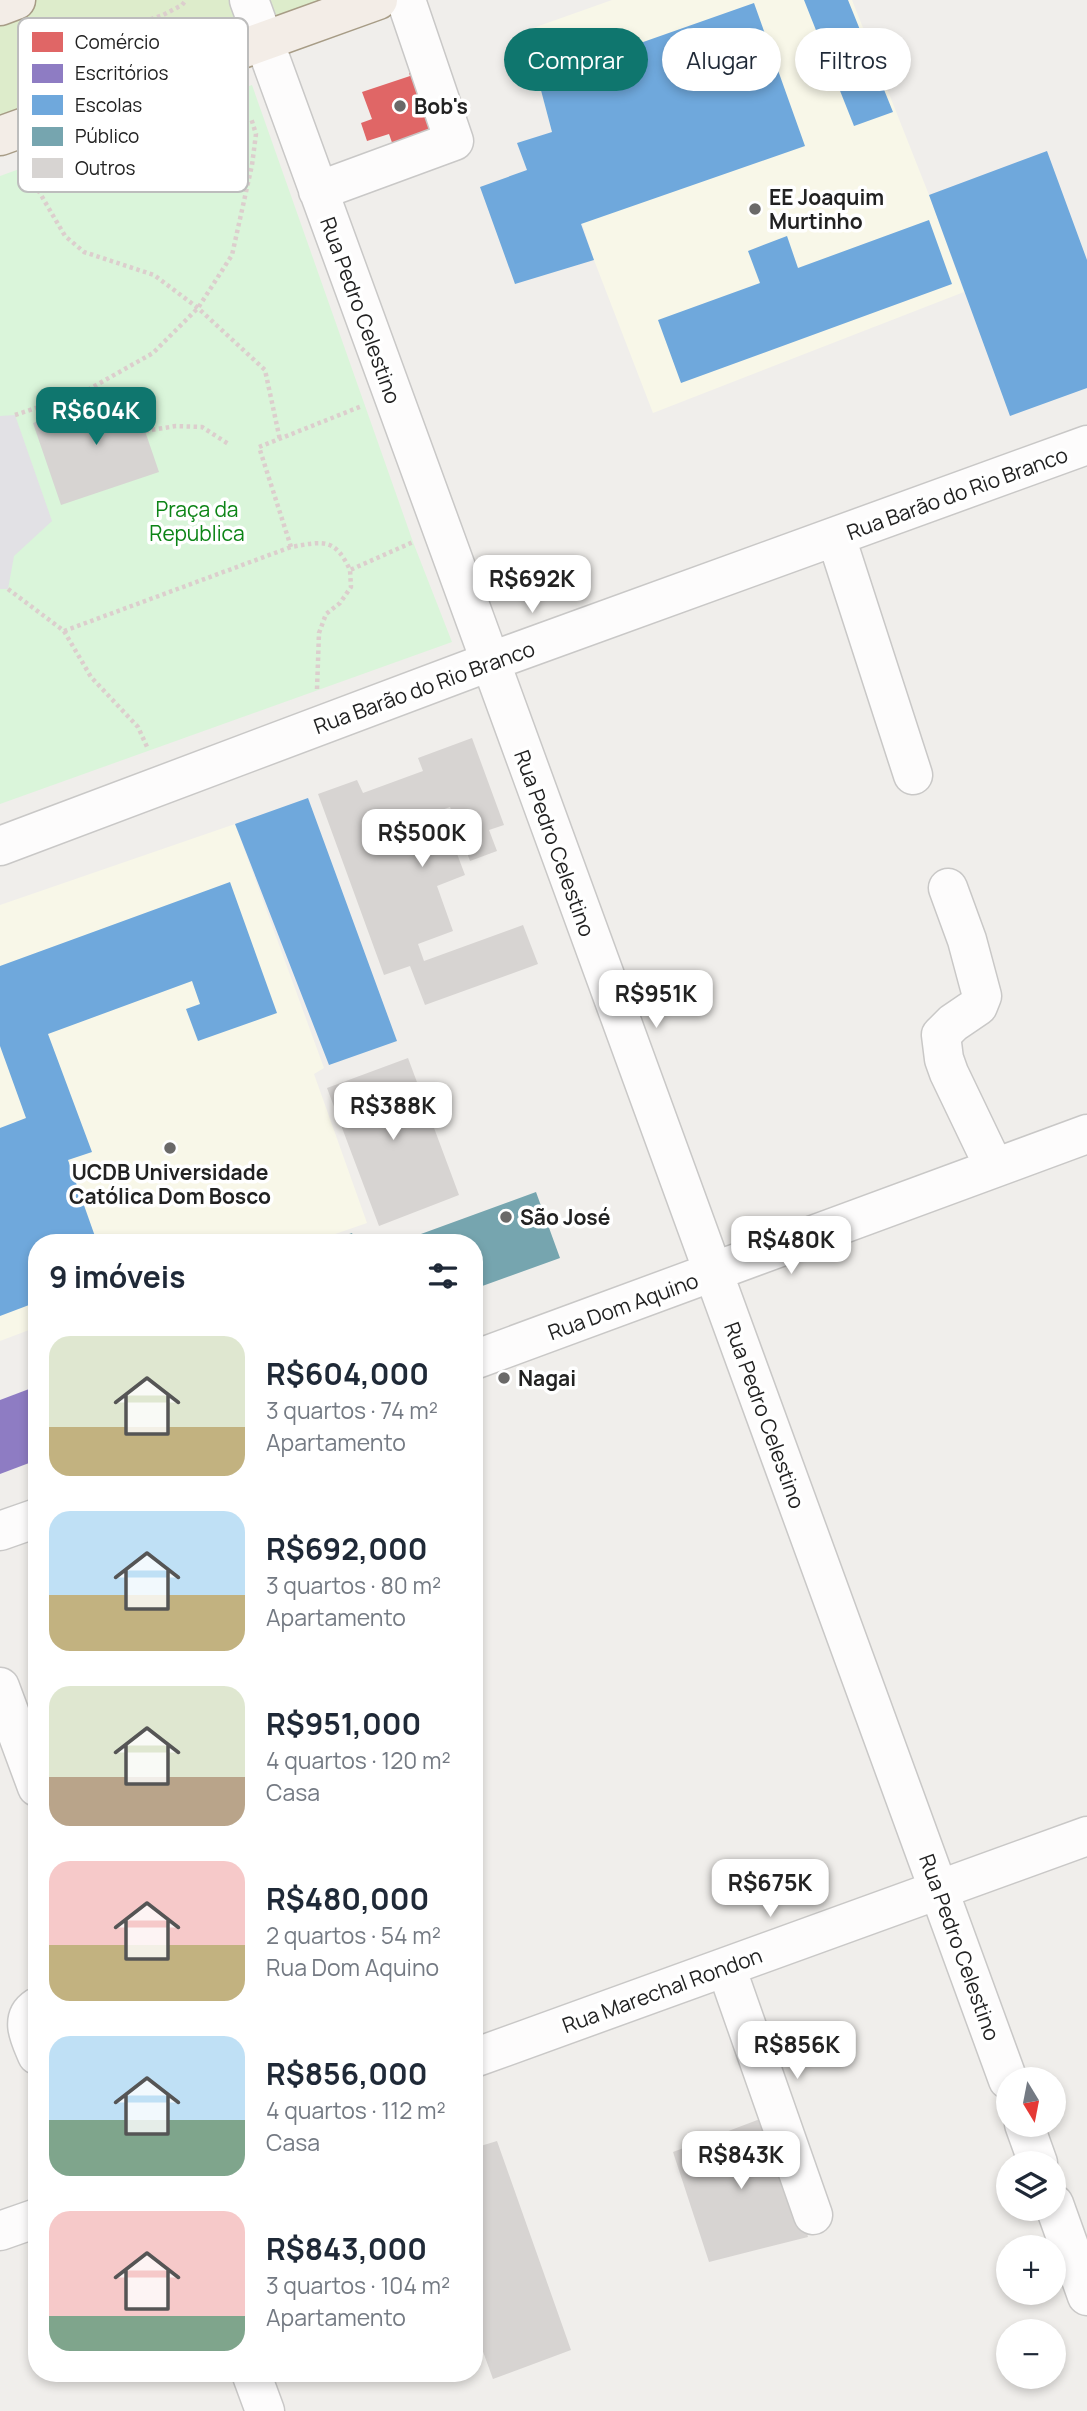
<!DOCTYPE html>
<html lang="pt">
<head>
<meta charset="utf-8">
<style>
	body { margin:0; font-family:Manrope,sans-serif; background:#f2f2f3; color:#1f2937; height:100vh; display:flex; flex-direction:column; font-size:26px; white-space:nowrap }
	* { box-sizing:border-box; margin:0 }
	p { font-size:23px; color:#747a83 }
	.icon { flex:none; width:38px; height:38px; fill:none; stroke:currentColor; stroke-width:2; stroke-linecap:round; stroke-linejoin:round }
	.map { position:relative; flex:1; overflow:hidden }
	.side { position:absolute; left:28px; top:1234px; width:455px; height:1148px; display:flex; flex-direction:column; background:#fff; border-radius:28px; box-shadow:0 4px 10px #0003 }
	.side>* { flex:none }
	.hud { position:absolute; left:504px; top:28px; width:478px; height:63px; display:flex; gap:14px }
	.needle { width:46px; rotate:170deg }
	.buttons { position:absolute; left:996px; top:2067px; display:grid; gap:14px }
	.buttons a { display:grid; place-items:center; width:70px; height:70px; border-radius:50%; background:#fff; box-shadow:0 4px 10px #0003; font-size:35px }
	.price { position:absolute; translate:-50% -60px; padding:0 16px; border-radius:14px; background:#fff; color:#222; font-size:23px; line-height:46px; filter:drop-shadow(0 2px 4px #0008) }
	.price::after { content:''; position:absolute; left:50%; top:42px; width:21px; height:16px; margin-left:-10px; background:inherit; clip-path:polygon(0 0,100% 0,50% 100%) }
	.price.on { background:#0f766e; color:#fff }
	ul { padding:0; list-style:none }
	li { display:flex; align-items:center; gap:21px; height:175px; padding:0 21px }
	li span { display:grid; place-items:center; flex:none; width:196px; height:140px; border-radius:21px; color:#555 }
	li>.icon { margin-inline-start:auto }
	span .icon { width:84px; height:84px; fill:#fffc; stroke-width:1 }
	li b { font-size:30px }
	h2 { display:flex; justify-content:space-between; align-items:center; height:84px; padding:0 21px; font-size:30px }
	.chip { padding:0 24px; border-radius:32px; background:#fff; box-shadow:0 4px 10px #0003; font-size:24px; line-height:63px }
	.chip.on { background:#0f766e; color:#fff }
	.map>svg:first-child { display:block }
	.education { fill:#f8f7e8 }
	.grass { fill:#ddeccb }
	.park { fill:#daf5da }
	.plaza { fill:#e2e1e5 }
	.shops { fill:#e06666 }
	.offices { fill:#8e7cc3 }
	.schools { fill:#6fa8dc }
	.public { fill:#76a5af }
	.building { fill:#d7d4d2 }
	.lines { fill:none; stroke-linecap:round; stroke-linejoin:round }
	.minor-casing { stroke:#c9c8c7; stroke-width:41 }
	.major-casing { stroke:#a79c86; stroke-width:41 }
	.path { stroke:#dccecd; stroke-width:4.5; stroke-dasharray:3.5 3.5; stroke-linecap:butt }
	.minor { stroke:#fdfcfc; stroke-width:38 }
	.major { stroke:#f3ede7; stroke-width:38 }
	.poi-dot { fill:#6a6968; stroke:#fff; stroke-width:2.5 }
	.labels { text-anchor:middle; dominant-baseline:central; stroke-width:7; stroke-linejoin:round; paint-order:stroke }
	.poi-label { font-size:21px; font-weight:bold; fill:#222; stroke:#fff; text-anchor:start }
	.street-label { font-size:21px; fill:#222; stroke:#fff }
	.park-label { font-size:21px; fill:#0c8416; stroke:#fff }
	.key { fill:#fff; stroke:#bdbdbd; stroke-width:2 }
	.key-label { font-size:19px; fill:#222 }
</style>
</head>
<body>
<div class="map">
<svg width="1087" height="2411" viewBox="0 0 1087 2411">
	<rect width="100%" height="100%" fill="#f0eeeb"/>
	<!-- education -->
	<path class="education" d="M612,0H852L929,195L964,292L653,413L594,260L552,132L538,79L519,33Z
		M235,824L324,1068L314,1074L367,1223L312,1242H37V1327L0,1341V905Z"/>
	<!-- grass -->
	<path class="grass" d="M16,0H379L0,136V6Z"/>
	<!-- park -->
	<path class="park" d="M252,85L413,542L452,642L0,804V176Z"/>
	<!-- plaza -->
	<path class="plaza" d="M15,415L52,521L14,556L8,589H0V416Z"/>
	<!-- shops -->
	<path class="shops" d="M421,69L444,138L396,154L389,134L367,141L361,123L372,119L362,92L410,76L409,73Z"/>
	<!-- offices -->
	<path class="offices" d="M37,1386V1460L0,1474V1400Z"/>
	<!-- schools -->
	<path class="schools" d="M804,0H848L893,112L854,126Z
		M754,3L805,146L581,224L594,260L515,284L480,187L527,170L517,143L552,132L538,79Z
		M1047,151L1087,260V388L1010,416L929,195Z
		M929,220L952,284L681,383L658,320L760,283L748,251L787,236L798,268Z
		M308,798L397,1041L329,1065L235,824Z
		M230,882L277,1013L198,1041L186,1009L200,1004L192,981L48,1034L92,1152L68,1160L97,1242H37V1302L0,1316V1128L26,1118L0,1046V966Z"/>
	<!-- public -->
	<path class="public" d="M536,1192L560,1258L474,1289V1242H399Z
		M352,1233L356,1242H327Z"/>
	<!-- building -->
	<path class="building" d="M131,390L159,472L61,505L33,423Z
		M472,738L504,825L489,830L497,851L470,861L450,807L428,815L440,848L453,843L465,875L437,886L453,931L418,944L424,961L523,925L538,964L425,1005L410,966L384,975L318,794L357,780L363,793L423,771L418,758Z
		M408,1058L459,1195L379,1226L327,1088Z
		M773,2114L808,2237L709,2262L673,2152Z
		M497,2141L571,2350L493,2379L474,2327V2148Z"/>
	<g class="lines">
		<!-- minor casing -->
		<g class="minor-casing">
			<path id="minor" d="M249,0L1008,2080
				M318,191L454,141L406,0
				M836,537L913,775
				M0,846L489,662L1087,445
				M948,888L967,940L982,996L978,1006L953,1023L941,1035L944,1059L949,1073L994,1167
				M474,1360L1087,1134
				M0,1531L37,1518
				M0,1687L37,1787
				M726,1967L813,2215
				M37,2007C19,2019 30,2038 37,2055
				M474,2058L1087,1836
				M1024,2124L1038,2163
				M1054,2204L1087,2296
				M0,2231L37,2218
				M251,2373L265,2411"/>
		</g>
		<!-- major casing -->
		<g class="major-casing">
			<path id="major" d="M0,6L16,0
				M0,136L378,0"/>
		</g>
		<!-- path -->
		<path class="path" d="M69,73L100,54L140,23L163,15L182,5L186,0
			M24,166L65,236L84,252L154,275L198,308L265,370L280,440
			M15,415L84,392L153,353L198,308L232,255L252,165L256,134L251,118
			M145,431L176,426L202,427L230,445
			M291,547L259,447L362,406
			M8,589L64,631L91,677L138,727L148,749
			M64,631L291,547C324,541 335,538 350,570L413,542
			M317,689L319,633L326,614L340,603L351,587L350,570"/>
		<!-- minor -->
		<use href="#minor" class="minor"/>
		<!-- major -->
		<use href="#major" class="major"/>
	</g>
	<!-- markers -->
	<g class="poi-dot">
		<circle cx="400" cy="106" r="7"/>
		<circle cx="755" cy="209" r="7"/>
		<circle cx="170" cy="1148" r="7"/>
		<circle cx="506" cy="1217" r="7"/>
		<circle cx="504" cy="1378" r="7"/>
	</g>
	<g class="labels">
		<!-- poi labels -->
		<g class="poi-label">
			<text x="414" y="106">Bob's</text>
			<text x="769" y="197">EE Joaquim<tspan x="769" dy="24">Murtinho</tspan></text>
			<text x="170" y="1172" text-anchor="middle">UCDB Universidade<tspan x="170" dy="24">Católica Dom Bosco</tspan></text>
			<text x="520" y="1217">São José</text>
			<text x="518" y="1378">Nagai</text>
		</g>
		<!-- street labels -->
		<g class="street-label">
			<text transform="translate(361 310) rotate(70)">Rua Pedro Celestino</text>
			<text transform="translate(957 493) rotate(-20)">Rua Barão do Rio Branco</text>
			<text transform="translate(424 687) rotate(-20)">Rua Barão do Rio Branco</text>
			<text transform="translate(555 843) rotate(70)">Rua Pedro Celestino</text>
			<text transform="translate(623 1306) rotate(-20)">Rua Dom Aquino</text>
			<text transform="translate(765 1415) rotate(70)">Rua Pedro Celestino</text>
			<text transform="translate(960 1947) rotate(70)">Rua Pedro Celestino</text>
			<text transform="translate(662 1990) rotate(-20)">Rua Marechal Rondon</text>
		</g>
		<!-- park labels -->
		<g class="park-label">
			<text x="197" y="509">Praça da<tspan x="197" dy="24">Republica</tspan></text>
		</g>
	</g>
	<!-- legend -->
	<rect x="18" y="18" width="230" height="174" rx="10" class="key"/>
	<rect x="32" y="32" width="31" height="20" fill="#e06666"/>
	<rect x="32" y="64" width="31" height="19" fill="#8e7cc3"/>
	<rect x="32" y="95" width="31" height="20" fill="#6fa8dc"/>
	<rect x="32" y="127" width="31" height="19" fill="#76a5af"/>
	<rect x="32" y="158" width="31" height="20" fill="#d7d4d2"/>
	<g class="key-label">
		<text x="75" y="49">Comércio</text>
		<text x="75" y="80">Escritórios</text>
		<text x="75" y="112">Escolas</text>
		<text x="75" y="143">Público</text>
		<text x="75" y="175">Outros</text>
	</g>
</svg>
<div class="buttons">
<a><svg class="needle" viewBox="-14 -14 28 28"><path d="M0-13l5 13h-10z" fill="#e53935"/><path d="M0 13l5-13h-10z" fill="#747a83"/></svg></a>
<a><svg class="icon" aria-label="layers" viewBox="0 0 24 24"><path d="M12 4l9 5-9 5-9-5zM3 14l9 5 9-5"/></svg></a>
<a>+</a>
<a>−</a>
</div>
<b class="price on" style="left:96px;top:447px">R$604K</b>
<b class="price" style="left:532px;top:615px">R$692K</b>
<b class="price" style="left:422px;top:869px">R$500K</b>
<b class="price" style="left:656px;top:1030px">R$951K</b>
<b class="price" style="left:393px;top:1142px">R$388K</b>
<b class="price" style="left:791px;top:1276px">R$480K</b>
<b class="price" style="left:770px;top:1919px">R$675K</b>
<b class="price" style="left:797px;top:2081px">R$856K</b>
<b class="price" style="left:741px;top:2191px">R$843K</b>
<div class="hud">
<a class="chip on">Comprar</a>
<a class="chip">Alugar</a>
<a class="chip">Filtros</a>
</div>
<section class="side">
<h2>9 imóveis<svg class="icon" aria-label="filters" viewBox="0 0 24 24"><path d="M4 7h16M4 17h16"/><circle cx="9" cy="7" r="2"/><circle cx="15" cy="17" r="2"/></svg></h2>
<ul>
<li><span style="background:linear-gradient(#dfe7d0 65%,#c2b280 0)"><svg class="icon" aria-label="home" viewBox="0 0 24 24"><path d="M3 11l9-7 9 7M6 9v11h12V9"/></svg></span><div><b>R$604,000</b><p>3 quartos · 74 m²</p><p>Apartamento</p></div></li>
<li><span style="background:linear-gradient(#bfe0f5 60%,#c2b280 0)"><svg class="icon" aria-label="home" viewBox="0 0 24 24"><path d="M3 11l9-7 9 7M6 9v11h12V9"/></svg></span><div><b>R$692,000</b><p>3 quartos · 80 m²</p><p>Apartamento</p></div></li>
<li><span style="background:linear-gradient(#dfe7d0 65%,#b9a48a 0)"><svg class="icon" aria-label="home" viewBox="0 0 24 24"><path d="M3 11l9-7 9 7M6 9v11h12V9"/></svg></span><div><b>R$951,000</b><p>4 quartos · 120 m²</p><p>Casa</p></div></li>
<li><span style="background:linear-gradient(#f6c9c9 60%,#c2b280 0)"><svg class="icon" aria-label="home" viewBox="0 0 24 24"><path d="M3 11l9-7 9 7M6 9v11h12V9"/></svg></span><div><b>R$480,000</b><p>2 quartos · 54 m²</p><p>Rua Dom Aquino</p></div></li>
<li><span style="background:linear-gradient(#bfe0f5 60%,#7fa58c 0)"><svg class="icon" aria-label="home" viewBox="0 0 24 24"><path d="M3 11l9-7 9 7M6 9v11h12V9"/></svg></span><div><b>R$856,000</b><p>4 quartos · 112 m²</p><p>Casa</p></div></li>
<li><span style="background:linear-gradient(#f6c9c9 75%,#7fa58c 0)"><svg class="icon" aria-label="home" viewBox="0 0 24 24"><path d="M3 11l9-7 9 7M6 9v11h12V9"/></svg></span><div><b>R$843,000</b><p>3 quartos · 104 m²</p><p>Apartamento</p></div></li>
</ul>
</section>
</div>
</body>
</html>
